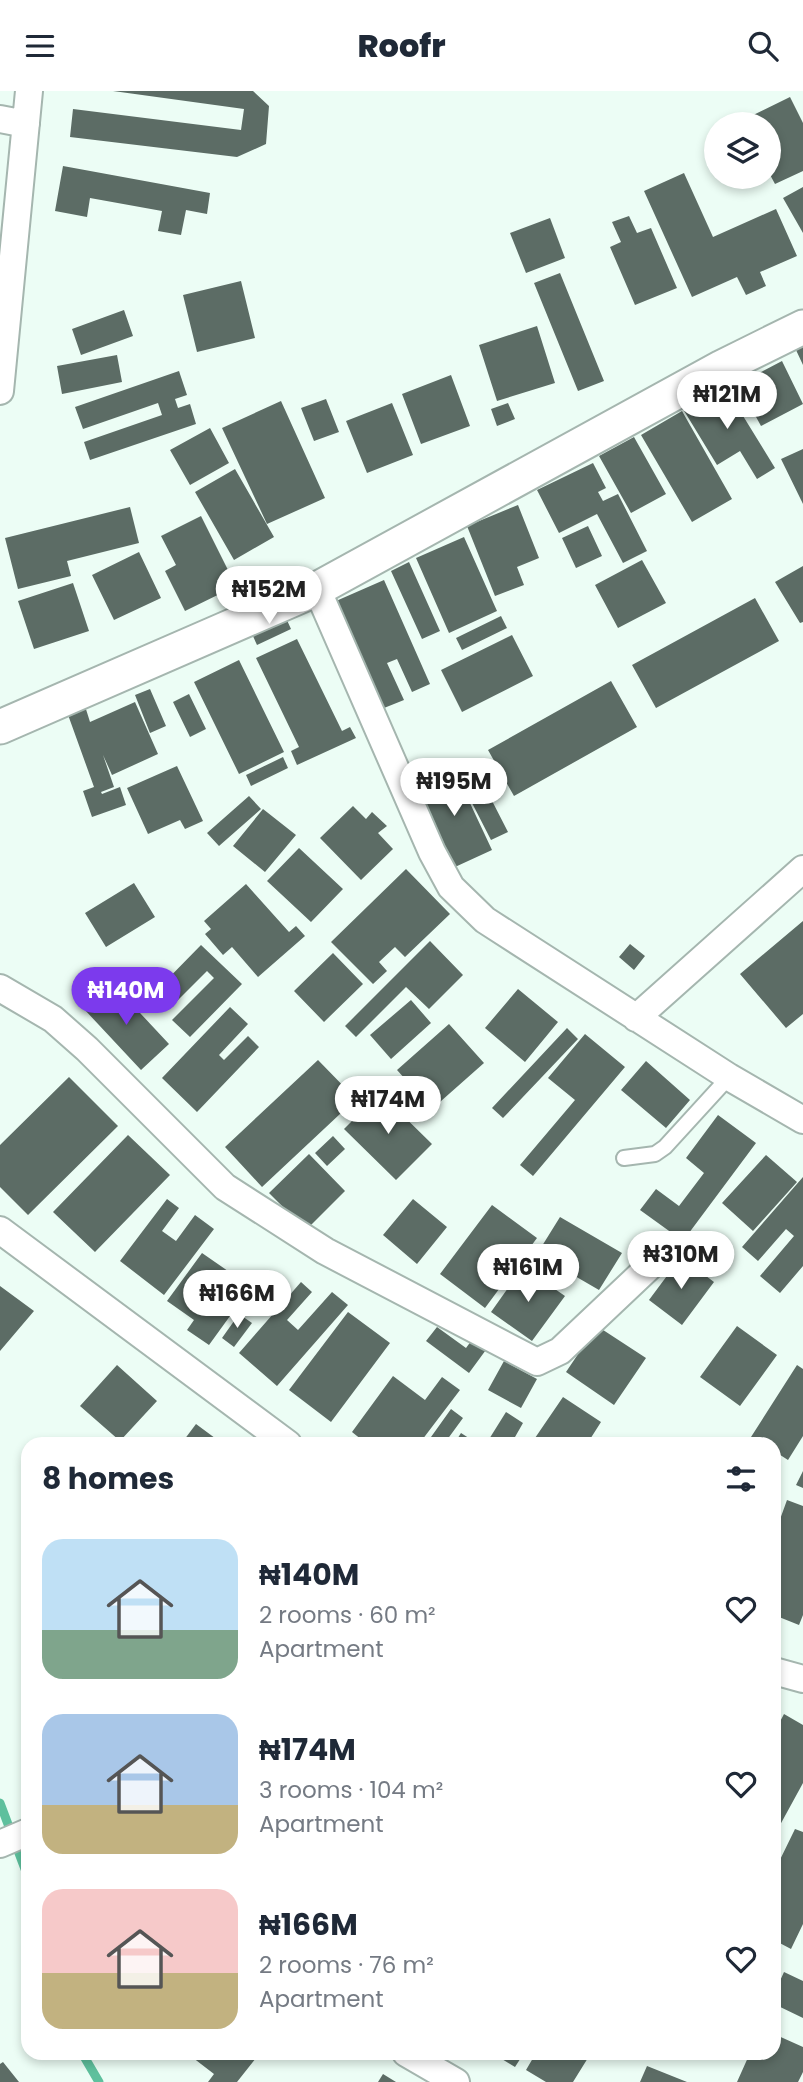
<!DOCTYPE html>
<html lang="en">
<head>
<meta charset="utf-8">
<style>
	body { margin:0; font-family:Poppins,sans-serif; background:#f2f2f3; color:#1f2937; height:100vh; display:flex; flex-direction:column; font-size:26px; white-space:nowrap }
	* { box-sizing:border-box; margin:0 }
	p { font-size:23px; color:#747a83 }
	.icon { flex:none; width:38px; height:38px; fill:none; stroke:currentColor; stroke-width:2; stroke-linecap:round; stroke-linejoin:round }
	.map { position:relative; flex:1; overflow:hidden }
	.drawer { position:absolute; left:21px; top:1346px; width:760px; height:623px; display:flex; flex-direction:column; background:#fff; border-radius:21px; box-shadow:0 4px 10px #0003 }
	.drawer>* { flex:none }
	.tools { position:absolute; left:704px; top:21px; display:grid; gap:14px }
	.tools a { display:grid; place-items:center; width:77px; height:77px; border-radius:50%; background:#fff; box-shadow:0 4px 10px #0003; font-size:35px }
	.price { position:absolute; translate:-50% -60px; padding:0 16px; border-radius:24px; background:#fff; color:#222; font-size:23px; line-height:46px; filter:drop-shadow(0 2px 4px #0008) }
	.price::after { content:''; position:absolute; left:50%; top:42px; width:21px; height:16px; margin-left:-10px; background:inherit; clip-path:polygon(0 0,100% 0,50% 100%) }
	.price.selected { background:#7c3aed; color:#fff }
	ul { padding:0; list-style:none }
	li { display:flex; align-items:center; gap:21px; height:175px; padding:0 21px }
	li span { display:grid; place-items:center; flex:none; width:196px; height:140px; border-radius:21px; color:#555 }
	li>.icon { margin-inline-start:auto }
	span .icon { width:84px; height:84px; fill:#fffc; stroke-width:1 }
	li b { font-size:30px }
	h2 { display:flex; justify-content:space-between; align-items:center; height:84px; padding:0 21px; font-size:30px }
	header { display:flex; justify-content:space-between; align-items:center; height:91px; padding:0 21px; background:#fff; font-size:32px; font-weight:800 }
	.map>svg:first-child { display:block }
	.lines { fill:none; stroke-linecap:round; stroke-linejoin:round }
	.stream { stroke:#5ec09d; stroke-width:9 }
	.building { fill:#5c6c65 }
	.service-casing { stroke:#a5b6af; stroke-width:18 }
	.minor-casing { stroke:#a5b6af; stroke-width:30 }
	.tertiary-casing { stroke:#a5b6af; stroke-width:37 }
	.service { stroke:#fff; stroke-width:14 }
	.minor { stroke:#fff; stroke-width:26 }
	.tertiary { stroke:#fff; stroke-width:33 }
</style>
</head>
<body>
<header><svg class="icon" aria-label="menu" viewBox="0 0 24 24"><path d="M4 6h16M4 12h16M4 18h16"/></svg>Roofr<svg class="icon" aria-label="search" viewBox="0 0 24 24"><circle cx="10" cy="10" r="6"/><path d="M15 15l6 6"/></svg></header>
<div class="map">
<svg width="803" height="1991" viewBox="0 0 803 1991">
	<rect width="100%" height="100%" fill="#ecfdf5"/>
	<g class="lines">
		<!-- stream -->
		<path class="stream" d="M0,1712L28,1786
			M82,1962L99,1991"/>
	</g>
	<!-- building -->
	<path class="building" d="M113,0H253L269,15L266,53L237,66L70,46L73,18L241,39L244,18Z
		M790,6L803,32V80L775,93L768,80V33H745L743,29Z
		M63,75L210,102L207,123L186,119L181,144L158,140L162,120L90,107L87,126L55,120Z
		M684,82L713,146L776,118L797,165L760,181L766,195L746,204L737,186L692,206L644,100Z
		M803,96V142L783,107Z
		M629,125L637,142L651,137L677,197L635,214L610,156L621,151L612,131Z
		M550,127L565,167L526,182L510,142Z
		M560,182L604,290L578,300L534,192Z
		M241,190L255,247L197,261L183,204Z
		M124,219L133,245L81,264L72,238Z
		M537,235L555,292L497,310L479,254Z
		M803,256V274L796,259Z
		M117,264L122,291L62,303L57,275Z
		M782,270L803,313L761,335L738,293Z
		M179,280L187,304L175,308L178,317L190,313L196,333L90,369L84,351L162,324L158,312L83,338L75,316Z
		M451,284L470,335L421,353L402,303Z
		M724,294L775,377L757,388L740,360L717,374L683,318Z
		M326,308L339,341L314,350L301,317Z
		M281,310L325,407L267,433L222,337Z
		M392,312L413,364L367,382L346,330Z
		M508,312L515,328L497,335L491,318Z
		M682,320L732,408L692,431L641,344Z
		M210,337L229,372L190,394L170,359Z
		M634,346L666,403L631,422L599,365Z
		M803,358V413L781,368Z
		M593,372L606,397L598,401L603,410L618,403L647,460L623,472L597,423L559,442L537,399Z
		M235,378L274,446L234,469L195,401Z
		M518,414L539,467L517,476L524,494L495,505L467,435Z
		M130,416L139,452L67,470L71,485L18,498L5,447Z
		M201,425L236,495L185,520L165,480L176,474L161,445Z
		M588,435L602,465L576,477L562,447Z
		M464,446L497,520L449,542L416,467Z
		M139,461L161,507L114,529L92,484Z
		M642,469L666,512L618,537L595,494Z
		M409,471L440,540L422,548L391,480Z
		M803,475V531L800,532L775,491Z
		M384,489L430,593L412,601L397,568L387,572L404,609L384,617L336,510Z
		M73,492L89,540L34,558L18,510Z
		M755,507L779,550L656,617L632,574Z
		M281,516L291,538L257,554L247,532Z
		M501,525L507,537L462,559L456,547Z
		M512,544L533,585L462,621L441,579Z
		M297,548L342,640L350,636L356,647L297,674L291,660L299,656L256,567Z
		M239,569L284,661L239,683L194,591Z
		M611,590L637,636L514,705L488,659Z
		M150,598L166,635L150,642L135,604Z
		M189,603L206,638L190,646L173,611Z
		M135,611L158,663L112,684L103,664L114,696L101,701L102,703L120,696L126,714L92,726L83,700L94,696L67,621L85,615L90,631Z
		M283,666L288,677L251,695L246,684Z
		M177,675L203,730L185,738L180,729L148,743L127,697Z
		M454,678L492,759L455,776L417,695Z
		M488,702L508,741L491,749L471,710Z
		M249,705L261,718L219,755L207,742Z
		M353,715L366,728L372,721L387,735L378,742L393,758L361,789L320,747Z
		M263,718L296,744L265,781L233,755Z
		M299,757L343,798L311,831L267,790Z
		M406,778L450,823L405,866L395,856L379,871L387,880L373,893L331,851Z
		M134,792L155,826L106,856L85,822Z
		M246,793L289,841L296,835L305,845L258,886L232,856L223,864L205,843L211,838L204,830Z
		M803,830V923L786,937L740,883Z
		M430,850L463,884L429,918L406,896L356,946L345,935Z
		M630,853L645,865L634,879L619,866Z
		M201,854L242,893L190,946L172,929L214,887L207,880L168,919L152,904Z
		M333,862L363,893L324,931L294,900Z
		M112,892L169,953L141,979L84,918Z
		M518,898L558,931L525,971L485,937Z
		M411,909L431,932L391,968L370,944Z
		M230,916L248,933L219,964L224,969L248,945L259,956L197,1021L162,987Z
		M449,933L484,972L432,1018L397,979Z
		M567,937L578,948L503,1027L492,1017Z
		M585,943L625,976L533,1085L520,1074L575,1009L548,987Z
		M318,969L356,1008L262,1096L225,1056Z
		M646,970L690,1009L666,1037L621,999Z
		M69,986L118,1035L28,1124L0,1096V1054Z
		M380,1002L432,1053L396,1089L344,1038Z
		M718,1024L756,1052L683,1150L640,1119L656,1098L679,1115L704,1082L686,1067Z
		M128,1044L170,1084L95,1161L53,1121Z
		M333,1045L345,1058L327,1075L315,1062Z
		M309,1063L345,1100L306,1139L269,1102Z
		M766,1064L797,1091L753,1140L722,1112Z
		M803,1086V1175L780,1202L760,1185L794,1145L786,1138L758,1170L742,1156Z
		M167,1108L179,1117L162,1140L176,1150L195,1124L214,1138L164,1204L120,1170Z
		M413,1108L447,1136L417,1173L383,1144Z
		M492,1114L537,1147L485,1217L440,1183Z
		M560,1126L622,1162L599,1199L537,1163Z
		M202,1162L251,1196L209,1254L187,1239L194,1229L167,1210Z
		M681,1166L714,1191L682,1234L649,1209Z
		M523,1176L565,1205L532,1250L491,1221Z
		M301,1191L312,1201L287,1229L298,1239L332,1201L348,1214L277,1295L239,1262Z
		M0,1195L34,1220L0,1260Z
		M348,1221L390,1252L331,1331L289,1299Z
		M239,1223L252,1232L234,1256L222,1247Z
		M597,1235L646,1267L614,1314L566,1281Z
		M737,1235L777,1264L740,1315L700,1286Z
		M437,1236L466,1257L477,1242L491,1252L469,1282L426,1250Z
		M504,1270L537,1288L521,1317L488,1299Z
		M117,1274L157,1310L120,1350L80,1315Z
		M797,1274L803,1278V1345L788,1369L774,1360V1353H761L751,1346Z
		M393,1285L425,1309L442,1286L460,1299L419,1353H367L352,1341Z
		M563,1306L601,1331L587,1353H544L535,1347Z
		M451,1318L463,1327L444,1353H426Z
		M506,1321L523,1332L511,1353H486Z
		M196,1333L223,1353H181Z
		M461,1342L478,1353H454Z
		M803,1380V1397L796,1394Z
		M787,1409L803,1415V1524L799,1534L774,1524V1445Z
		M784,1623L803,1634V1692L774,1745V1642Z
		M795,1738L803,1741V1833L791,1858L774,1849V1781Z
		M784,1881L803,1890V1927L774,1913V1903Z
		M774,1943L803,1956V1981L798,1991H737L750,1962H774Z
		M189,1962H260L237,1991H208L214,1983L188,1963Z
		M492,1962H524L515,1976Z
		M536,1962H591L573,1991H546L526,1979Z
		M3,1971L19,1991H0V1973Z
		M647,1975L687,1991H640Z
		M383,1983L396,1991H378Z"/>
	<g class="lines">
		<!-- service casing -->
		<g class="service-casing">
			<path id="service" d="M624,1067L655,1063L665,1056L729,986"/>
		</g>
		<!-- minor casing -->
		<g class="minor-casing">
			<path id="minor" d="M0,28L26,33
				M0,300L29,0
				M317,498L432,761L451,796L485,829L729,986L803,1029
				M0,897L53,928L87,958L225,1096L325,1160L537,1271L560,1260L667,1159
				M636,927L803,778
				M0,1139L288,1353
				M774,1580L803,1588
				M0,1753L28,1741
				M406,1962L456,1991"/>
		</g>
		<!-- tertiary casing -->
		<g class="tertiary-casing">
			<path id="tertiary" d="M0,636L317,498L722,276L803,236"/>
		</g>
		<!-- service -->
		<use href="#service" class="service"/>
		<!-- minor -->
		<use href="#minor" class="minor"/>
		<!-- tertiary -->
		<use href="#tertiary" class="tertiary"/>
	</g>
</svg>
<div class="tools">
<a><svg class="icon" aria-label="layers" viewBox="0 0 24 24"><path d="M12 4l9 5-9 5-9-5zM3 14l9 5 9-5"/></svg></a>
</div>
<b class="price" style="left:727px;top:340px">₦121M</b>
<b class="price" style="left:269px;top:535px">₦152M</b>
<b class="price" style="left:454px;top:727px">₦195M</b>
<b class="price selected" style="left:126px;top:936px">₦140M</b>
<b class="price" style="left:388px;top:1045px">₦174M</b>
<b class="price" style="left:681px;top:1200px">₦310M</b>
<b class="price" style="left:528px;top:1213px">₦161M</b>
<b class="price" style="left:237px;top:1239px">₦166M</b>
<section class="drawer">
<h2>8 homes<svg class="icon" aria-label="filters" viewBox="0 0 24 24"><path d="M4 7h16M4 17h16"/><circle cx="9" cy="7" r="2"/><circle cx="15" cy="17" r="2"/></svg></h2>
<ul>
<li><span style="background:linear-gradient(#bfe0f5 65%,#7fa58c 0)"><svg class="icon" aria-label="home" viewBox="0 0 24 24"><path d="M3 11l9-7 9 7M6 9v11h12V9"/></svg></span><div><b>₦140M</b><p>2 rooms · 60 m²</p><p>Apartment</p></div><svg class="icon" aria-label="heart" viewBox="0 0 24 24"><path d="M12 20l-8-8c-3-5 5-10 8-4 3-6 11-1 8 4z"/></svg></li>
<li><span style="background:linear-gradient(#a9c7e8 65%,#c2b280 0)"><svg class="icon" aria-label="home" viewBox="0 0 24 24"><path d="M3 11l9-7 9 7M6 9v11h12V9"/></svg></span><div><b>₦174M</b><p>3 rooms · 104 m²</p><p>Apartment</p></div><svg class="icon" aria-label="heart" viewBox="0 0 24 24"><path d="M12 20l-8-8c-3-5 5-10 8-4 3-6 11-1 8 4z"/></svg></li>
<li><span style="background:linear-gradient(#f6c9c9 60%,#c2b280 0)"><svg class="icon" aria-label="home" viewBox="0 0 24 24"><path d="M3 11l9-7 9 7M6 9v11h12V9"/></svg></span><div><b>₦166M</b><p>2 rooms · 76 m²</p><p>Apartment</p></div><svg class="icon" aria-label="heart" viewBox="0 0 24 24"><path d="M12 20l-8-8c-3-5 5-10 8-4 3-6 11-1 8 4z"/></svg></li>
</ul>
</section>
</div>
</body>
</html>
